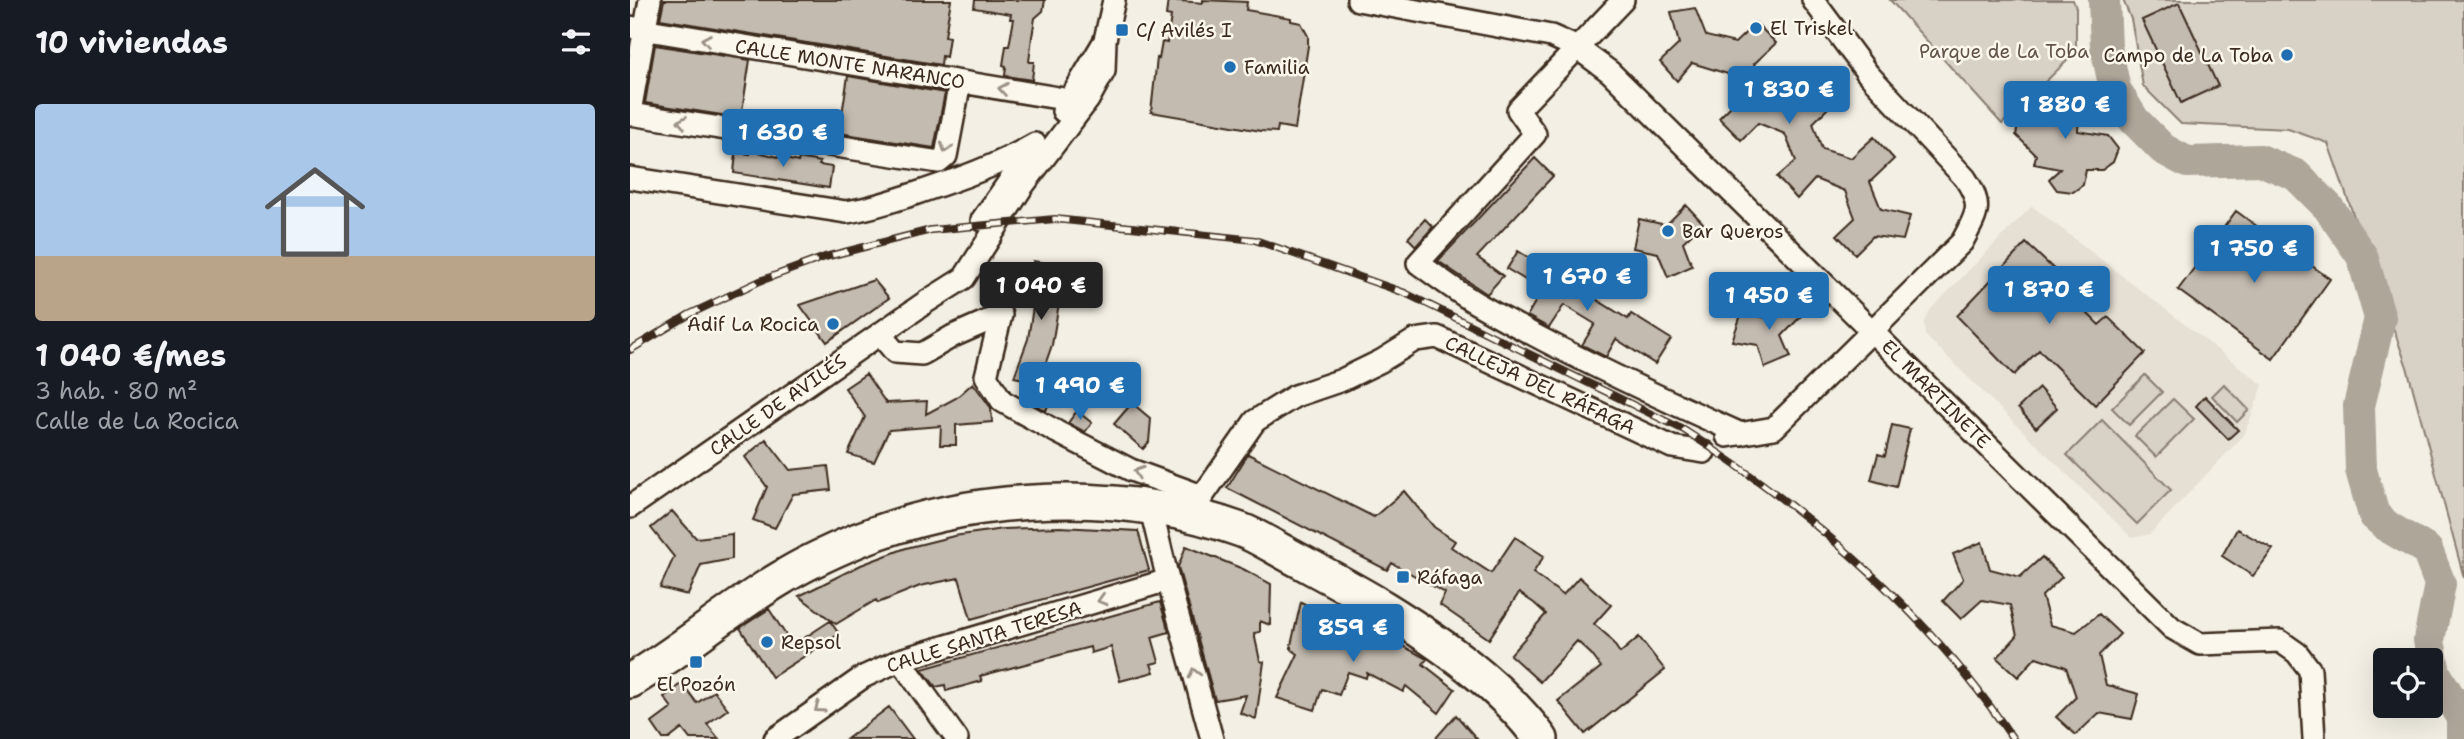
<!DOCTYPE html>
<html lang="es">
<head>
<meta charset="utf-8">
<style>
	body { margin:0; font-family:"Shantell Sans",sans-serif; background:#20242c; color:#f1f3f6; height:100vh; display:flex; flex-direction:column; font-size:26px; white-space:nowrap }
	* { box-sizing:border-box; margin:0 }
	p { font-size:23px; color:#9ea1a6 }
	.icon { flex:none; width:38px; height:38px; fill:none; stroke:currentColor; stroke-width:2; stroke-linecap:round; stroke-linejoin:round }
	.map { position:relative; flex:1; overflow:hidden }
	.drawer { display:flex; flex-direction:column; background:#171b24; width:630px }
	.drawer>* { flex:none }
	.tools { position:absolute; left:1743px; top:648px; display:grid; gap:14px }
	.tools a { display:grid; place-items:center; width:70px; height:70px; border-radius:7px; background:#171b24; box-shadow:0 7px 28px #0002; font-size:35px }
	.price { position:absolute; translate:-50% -60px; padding:0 16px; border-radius:7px; background:#1f6fb2; color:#fff; font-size:23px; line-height:46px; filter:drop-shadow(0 2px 4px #0008) }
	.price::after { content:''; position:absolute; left:50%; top:42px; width:21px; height:16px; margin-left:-10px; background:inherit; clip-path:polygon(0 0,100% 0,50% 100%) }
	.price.on { background:#222; color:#fff }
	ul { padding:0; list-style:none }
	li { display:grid; align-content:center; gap:14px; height:371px; padding:0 35px }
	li+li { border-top:2px solid #363941 }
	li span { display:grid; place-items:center; height:217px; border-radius:7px; color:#555 }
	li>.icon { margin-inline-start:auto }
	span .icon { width:126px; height:126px; fill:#fffc; stroke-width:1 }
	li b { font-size:30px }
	h2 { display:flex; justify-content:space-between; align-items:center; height:84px; padding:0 35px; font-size:30px }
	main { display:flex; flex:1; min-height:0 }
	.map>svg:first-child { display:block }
	.built { fill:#e5dfd4 }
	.green { fill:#d8d1c6; stroke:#8a7e72; stroke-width:2 }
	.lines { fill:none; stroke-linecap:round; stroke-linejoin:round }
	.river { stroke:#afa69a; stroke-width:32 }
	.building { fill:#c3bbb0; stroke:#3b2a1e; stroke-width:2 }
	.street-casing { stroke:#3b2a1e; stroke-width:26 }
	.primary-casing { stroke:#3b2a1e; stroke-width:38 }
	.street { stroke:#fbf7ec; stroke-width:21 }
	.primary { stroke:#fbf7ec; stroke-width:33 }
	.rail-casing { stroke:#3b2a1e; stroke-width:8 }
	.rail { stroke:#fbf7ec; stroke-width:5; stroke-dasharray:16; stroke-linecap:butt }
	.oneway { stroke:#9b9085 }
	.poi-dot { fill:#1f6fb2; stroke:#fbf7ec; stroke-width:2.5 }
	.labels { text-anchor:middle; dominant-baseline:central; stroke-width:5; stroke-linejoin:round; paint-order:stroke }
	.poi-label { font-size:19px; fill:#3b2a1e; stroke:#fbf7ec; text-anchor:start }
	.park-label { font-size:19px; fill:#625448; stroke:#fbf7ec }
	.street-label { font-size:19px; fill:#3b2a1e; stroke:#fbf7ec }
</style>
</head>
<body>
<main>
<section class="drawer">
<h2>10 viviendas<svg class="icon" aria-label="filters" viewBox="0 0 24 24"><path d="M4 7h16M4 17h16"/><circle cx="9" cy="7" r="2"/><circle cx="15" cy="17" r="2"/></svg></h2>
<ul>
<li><span style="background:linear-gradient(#a9c7e8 70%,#b9a48a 0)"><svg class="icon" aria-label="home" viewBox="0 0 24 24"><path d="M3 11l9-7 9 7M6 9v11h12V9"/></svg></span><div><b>1 040 €/mes</b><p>3 hab. · 80 m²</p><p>Calle de La Rocica</p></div></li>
</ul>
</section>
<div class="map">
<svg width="1834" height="739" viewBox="0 0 1834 739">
	<rect width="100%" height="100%" fill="#f3efe4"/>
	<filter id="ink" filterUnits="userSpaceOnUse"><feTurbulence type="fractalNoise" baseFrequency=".0143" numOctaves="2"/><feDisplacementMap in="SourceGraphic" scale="14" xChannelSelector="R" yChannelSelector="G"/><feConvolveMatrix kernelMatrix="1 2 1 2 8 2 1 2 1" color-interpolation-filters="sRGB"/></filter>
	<g filter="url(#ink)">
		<!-- built -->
		<path class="built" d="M1402,206L1633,385L1614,435L1520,534L1502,538L1295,335L1294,322L1300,310Z"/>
		<!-- green -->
		<path class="green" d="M1260,0H1443L1446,8V52L1372,124Z
			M1493,0H1834V578L1777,367L1698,143L1658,129L1551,124L1513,86L1501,19Z
			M1515,375L1532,392L1499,425L1482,408Z
			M1594,384L1619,410L1607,422L1582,396Z
			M1543,399L1564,419L1526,457L1505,436Z
			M1472,420L1541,490L1507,524L1437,455Z"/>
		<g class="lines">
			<!-- river -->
			<path class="river" d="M1474,0L1476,47L1485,89L1504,120L1533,149L1557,162L1630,160L1666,175L1698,207L1732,256L1750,318L1729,406L1731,470L1744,515L1758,527L1797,550L1810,584L1799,640L1805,673L1832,718V739"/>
		</g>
		<!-- building -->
		<path class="building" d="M34,0H321L315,36L319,37L316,57L312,56L311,65L30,19Z
			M345,0H415L413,11L405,18L402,37L399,62H404L402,80L375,76L376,66L373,65L376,46H379L384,19H380L381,14L344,8Z
			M538,0L573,3V0L617,2L616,10L661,18V21L671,23L678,36V46L665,129L648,126L647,132L631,131L521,112L527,58L529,59L532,42L537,43L541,16L536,15Z
			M1549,3L1588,86L1551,103L1512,20Z
			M1065,8L1076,36L1105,43L1126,23L1146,43L1124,64L1135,93L1165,99L1184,80L1206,100L1183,123L1192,149L1221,158L1244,137L1264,159L1240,182L1251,209L1280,216L1273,240L1243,236L1225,254L1207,235L1225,218L1215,191L1185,179L1167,199L1147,177L1166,161L1155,134L1128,123L1111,140L1089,118L1107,100L1098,74L1062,63L1047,81L1030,62L1049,44L1041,12Z
			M25,45L120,60L111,118L15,103Z
			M218,76L315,93L304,148L209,133Z
			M1428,87L1444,90L1450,102L1448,131L1478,136L1488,149L1483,162L1472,170H1456L1453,185L1443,192L1427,190L1419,179L1430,169L1404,164L1406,155L1386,135L1389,120L1399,111H1413L1419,96Z
			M120,150L168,162L169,158L190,162L189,165L202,167L199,188L104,173L106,152L120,154Z
			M905,158L923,176L847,257L873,276L857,294L808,261Z
			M1056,205L1073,223L1053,242L1062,266L1038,277L1028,253L1003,248L1009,219L1036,225Z
			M1606,211L1700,279L1643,359L1548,290Z
			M795,219L803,227L786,246L778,238Z
			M1396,243L1430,275L1432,273L1458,299L1451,307L1469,325L1478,317L1515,353L1465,405L1409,350L1384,375L1327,316Z
			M888,251L998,319L1001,314L1041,339L1025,364L986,339L976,357L952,345L965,324L934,305L919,328L897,316L912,290L877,269Z
			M403,261L428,265L429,303L422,345L409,382L384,377L398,339L404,301Z
			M244,280L259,298L197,342L170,305Z
			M1154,297L1173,314L1152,336L1161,357L1135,368L1128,345L1102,341L1112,312L1136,318Z
			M236,374L256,403L297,401L296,414L326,398L343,383L361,408L362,422L326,425V445H310L311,426L259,430L244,462L218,454L235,417L215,388Z
			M404,388L422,393L416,411L400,402Z
			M1409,388L1427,408L1406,428L1388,408Z
			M1575,396L1608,430L1598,439L1566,406Z
			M502,403L521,419L519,442L513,449L484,424Z
			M447,411L462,423L455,432L438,423Z
			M1262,425L1280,429L1266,487L1241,480L1248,454L1255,456Z
			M136,439L160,470L198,466L201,490L163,494L145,528L123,520L137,487L115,457Z
			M618,454L744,517L774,491L804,527L825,541L821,547L861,573L885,537L914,556L903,573L933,595L949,577L981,605L964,624L979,637L990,653L1009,637L1035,670L955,734L928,701L971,667L961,654L947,641L910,682L880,655L916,614L904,603L889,593L859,639L810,605L815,593L762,563L757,570L597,488Z
			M42,511L66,538L102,534V559L71,565L58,595L30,588L44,557L21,528Z
			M430,527L508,531L519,570L341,619L329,578L290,586L248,603L246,600L206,624L169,596L231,565L276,548L324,536L373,529Z
			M1607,529L1643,549L1623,576L1592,556Z
			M1352,542L1360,569L1390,577L1412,557L1432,577L1412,596L1420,625L1446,632L1469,614L1490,634L1469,655L1476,685L1509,694L1502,719L1469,713L1446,735L1426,717L1446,697L1436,667L1406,657L1388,677L1367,658L1387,636L1380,605L1352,600L1331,619L1313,601L1333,579L1323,554Z
			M556,546L613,569L641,584L640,625L630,621V632L624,633L630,661L634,662L626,719L610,713L616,695L585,700L548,567Z
			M530,602L539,632L522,637L529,662L521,664L524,672L490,681L481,647L461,653L460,647L350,676L352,681L316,691L315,685L306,687L292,669Z
			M671,602L697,616L713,618L708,636L748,649L751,634L797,659L793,664L825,689L809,713L776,686L773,692L737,673L736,678L718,672L709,695L692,689L685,710L647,698L668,654L661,649V645Z
			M139,609L161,643L169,638L171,640L200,621L209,634L142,677L110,628Z
			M52,683L67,703L84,691L98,709L77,724L89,739H60L52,729L39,739H33L22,723L42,708L34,697Z
			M259,707L283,739H217Z
			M826,715L847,739H805Z"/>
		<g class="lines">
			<!-- street casing -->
			<g class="street-casing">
				<path id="street" d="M728,0L921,36L946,47L980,72L1542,628L1570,644L1650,641L1667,653L1680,670L1684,739
					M993,0L888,110L905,134L788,263C807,277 826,291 846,303C931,352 1021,394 1111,434
					M0,27L440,100
					M433,111L474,42
					M0,112L20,0
					M0,114L309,162L316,156L330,82
					M0,178L216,212C240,209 262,201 284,194C326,180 367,166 405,144
					M352,220L400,152
					M250,334L265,352L292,354L323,336L371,315L356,376L372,401L427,432L501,470L572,496
					M1097,436L1144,428L1332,242C1347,214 1354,206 1335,178L1238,74L1183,0
					M520,505L538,580L582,739
					M0,507L296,302L334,278L392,187L458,100L474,71L475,40L484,0
					M560,514L625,421L665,396L712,380L751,361L785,340L807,337L1042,447L1074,452
					M270,660L327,739
					M145,739L233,677L270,660L538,580"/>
			</g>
			<!-- primary casing -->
			<g class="primary-casing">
				<path id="primary" d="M0,681C53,650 100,608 153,577C177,562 202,551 228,540C345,493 493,487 611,530C627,536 642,546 657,554C690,572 723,589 754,608C812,644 870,684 911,739"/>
			</g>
			<!-- street -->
			<use href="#street" class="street"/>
			<!-- primary -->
			<use href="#primary" class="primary"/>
			<!-- rail casing -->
			<g class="rail-casing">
				<path id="rail" d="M0,350L60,314L130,281L195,257L301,230L425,219L625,240L775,293L1054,430C1181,512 1299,613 1383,739"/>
			</g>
			<!-- rail -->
			<use href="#rail" class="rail"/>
		</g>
		<!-- one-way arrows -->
		<defs><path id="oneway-chevron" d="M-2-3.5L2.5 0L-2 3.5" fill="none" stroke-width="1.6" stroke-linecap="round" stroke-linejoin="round" transform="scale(1.75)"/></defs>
		<g class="oneway">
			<use href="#oneway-chevron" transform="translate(76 40) rotate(-171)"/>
			<use href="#oneway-chevron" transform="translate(373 89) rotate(-171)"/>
			<use href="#oneway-chevron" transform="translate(52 122) rotate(-171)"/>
			<use href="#oneway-chevron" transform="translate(316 148) rotate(108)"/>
			<use href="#oneway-chevron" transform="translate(508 472) rotate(-161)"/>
			<use href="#oneway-chevron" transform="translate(472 600) rotate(163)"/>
			<use href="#oneway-chevron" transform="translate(564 673) rotate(-105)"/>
			<use href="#oneway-chevron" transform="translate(189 708) rotate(145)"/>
		</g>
	</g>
	<!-- markers -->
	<g class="poi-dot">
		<circle cx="1126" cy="28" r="7"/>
		<rect x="485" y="23" width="14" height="14" rx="3.5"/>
		<circle cx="1657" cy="55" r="7"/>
		<circle cx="600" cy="67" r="7"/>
		<circle cx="1038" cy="231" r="7"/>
		<circle cx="203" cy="324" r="7"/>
		<rect x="766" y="570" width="14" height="14" rx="3.5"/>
		<circle cx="137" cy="642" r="7"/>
		<rect x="59" y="655" width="14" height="14" rx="3.5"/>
	</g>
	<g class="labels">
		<!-- poi labels -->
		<g class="poi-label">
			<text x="1140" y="28">El Triskel</text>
			<text x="506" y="30">C/ Avilés I</text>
			<text x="1643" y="55" text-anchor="end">Campo de La Toba</text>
			<text x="614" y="67">Familia</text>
			<text x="1052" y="231">Bar Queros</text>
			<text x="189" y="324" text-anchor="end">Adif La Rocica</text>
			<text x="787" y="577">Ráfaga</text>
			<text x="151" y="642">Repsol</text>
			<text x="66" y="684" text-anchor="middle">El Pozón</text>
		</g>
		<!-- park labels -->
		<g class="park-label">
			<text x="1374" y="51">Parque de La Toba</text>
		</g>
		<!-- street labels -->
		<g class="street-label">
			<text transform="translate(220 64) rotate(9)">CALLE MONTE NARANCO</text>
			<text transform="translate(910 385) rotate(25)">CALLEJA DEL RÁFAGA</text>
			<text transform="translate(1306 394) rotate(45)">EL MARTINETE</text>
			<text transform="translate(148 405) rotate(-35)">CALLE DE AVILÉS</text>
			<text transform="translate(354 637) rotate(-17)">CALLE SANTA TERESA</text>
		</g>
	</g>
</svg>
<div class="tools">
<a><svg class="icon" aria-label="locate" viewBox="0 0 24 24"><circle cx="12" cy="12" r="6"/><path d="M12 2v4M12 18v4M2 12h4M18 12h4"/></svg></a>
</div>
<b class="price" style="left:1159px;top:126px">1 830 €</b>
<b class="price" style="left:1435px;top:141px">1 880 €</b>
<b class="price" style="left:153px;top:169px">1 630 €</b>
<b class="price" style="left:1624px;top:285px">1 750 €</b>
<b class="price" style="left:957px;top:313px">1 670 €</b>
<b class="price on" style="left:411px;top:322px">1 040 €</b>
<b class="price" style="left:1419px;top:326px">1 870 €</b>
<b class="price" style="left:1139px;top:332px">1 450 €</b>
<b class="price" style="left:450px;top:422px">1 490 €</b>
<b class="price" style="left:723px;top:664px">859 €</b>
</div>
</main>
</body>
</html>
